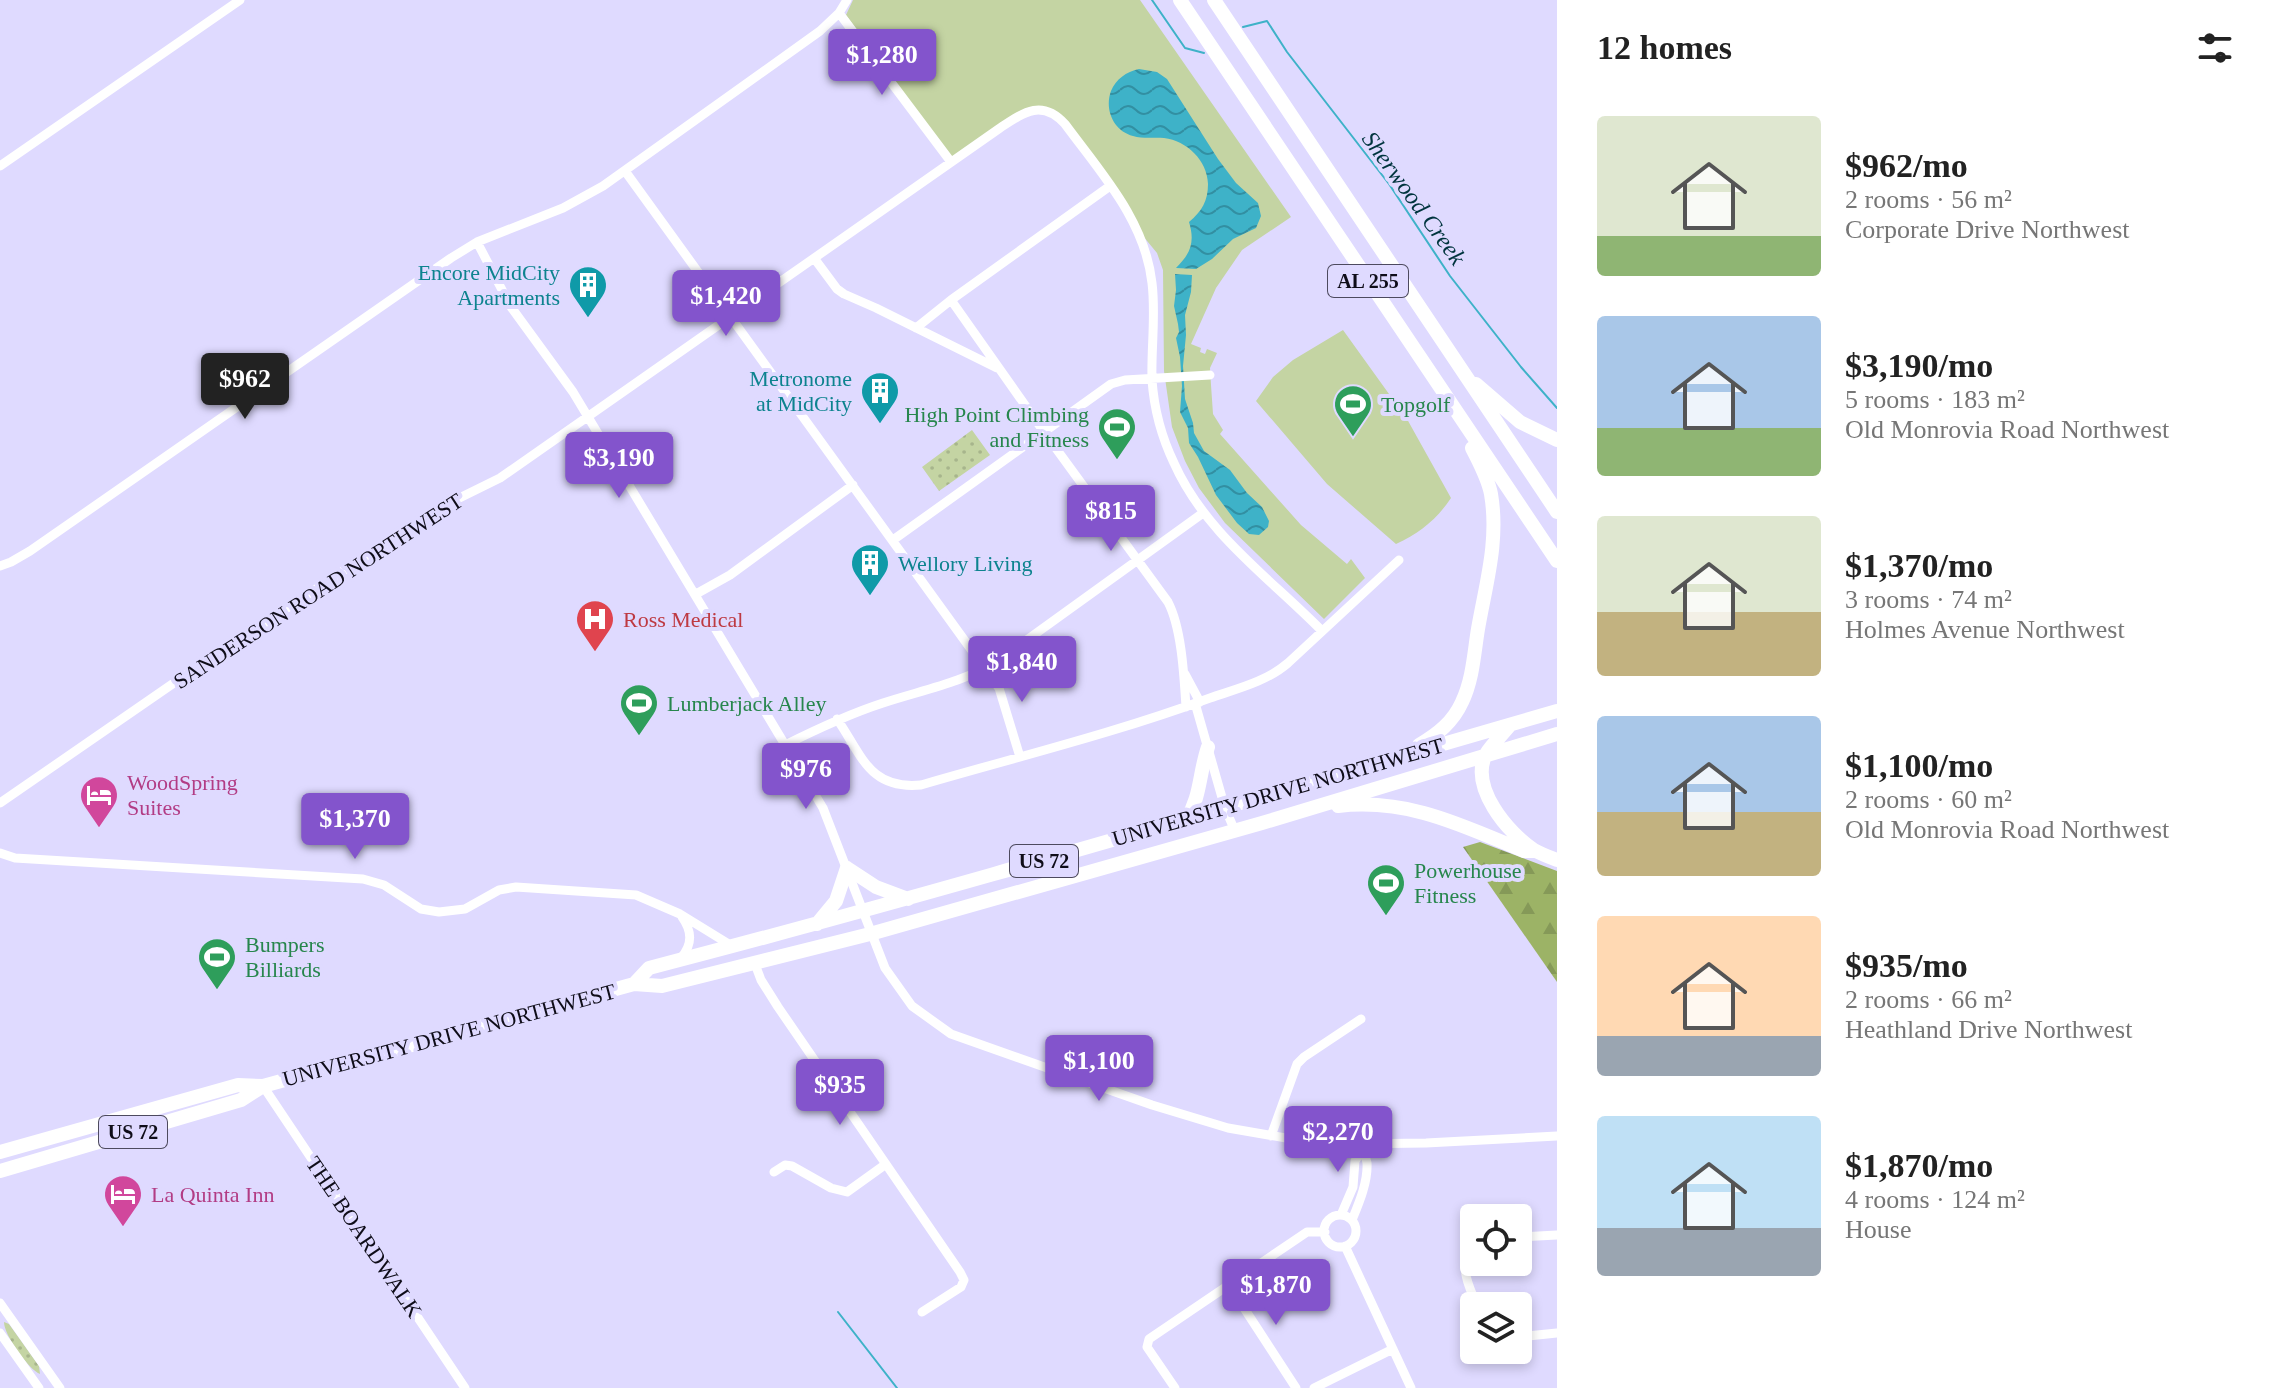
<!DOCTYPE html>
<html lang="en">
<head>
<meta charset="utf-8">
<style>
	body { margin:0; font-family:"Times New Roman",serif; background:#f2f2f2; color:#222; height:100vh; display:flex; flex-direction:column; font-size:30px; white-space:nowrap }
	* { box-sizing:border-box; margin:0 }
	p { font-size:26px; color:#767676 }
	.icon { flex:none; width:44px; height:44px; fill:none; stroke:currentColor; stroke-width:2; stroke-linecap:round; stroke-linejoin:round }
	.map { position:relative; flex:1; overflow:hidden }
	.side { display:flex; flex-direction:column; background:#fff; width:720px }
	.side>* { flex:none }
	.buttons { position:absolute; left:1460px; top:1204px; display:grid; gap:16px }
	.buttons a { display:grid; place-items:center; width:72px; height:72px; border-radius:8px; background:#fff; box-shadow:0 4px 12px #0003; font-size:40px }
	.price { position:absolute; translate:-50% -68px; padding:0 18px; border-radius:8px; background:#8354cc; color:#fff; font-size:26px; line-height:52px; filter:drop-shadow(0 2px 4px #0008) }
	.price::after { content:''; position:absolute; left:50%; top:48px; width:24px; height:18px; margin-left:-12px; background:inherit; clip-path:polygon(0 0,100% 0,50% 100%) }
	.price.on { background:#222; color:#fff }
	ul { padding:0; list-style:none }
	li { display:flex; align-items:center; gap:24px; height:200px; padding:0 40px }
	li span { display:grid; place-items:center; flex:none; width:224px; height:160px; border-radius:8px; color:#555 }
	li>.icon { margin-inline-start:auto }
	span .icon { width:96px; height:96px; fill:#fffc; stroke-width:1 }
	li b { font-size:34px }
	h2 { display:flex; justify-content:space-between; align-items:center; height:96px; padding:0 40px; font-size:34px }
	main { display:flex; flex:1; min-height:0 }
	.map>svg:first-child { display:block }
	.grass { fill:url(#grass-dots) }
	.forest { fill:url(#forest-firs) }
	.park { fill:#c4d4a3 }
	.water { fill:url(#water-waves) }
	.lines { fill:none; stroke-linecap:round; stroke-linejoin:round }
	.stream { stroke:#3eb2c8; stroke-width:2 }
	.minor { stroke:#fff; stroke-width:9 }
	.highway { stroke:#fff; stroke-width:14 }
	.labels { text-anchor:middle; dominant-baseline:central; stroke-width:8; stroke-linejoin:round; paint-order:stroke }
	.shield { fill:#dfdaff; stroke:#4d4a5e; stroke-width:2 }
	.shield-label { font-size:20px; font-weight:bold; fill:#0f0d19 }
	.culture-label { font-size:22px; fill:#0d838f; stroke:#dfdaff; text-anchor:end }
	.leisure-label { font-size:22px; fill:#27864d; stroke:#dfdaff; text-anchor:start }
	.street-label { font-size:22px; fill:#0f0d19; stroke:#dfdaff }
	.health-label { font-size:22px; fill:#be3a42; stroke:#dfdaff; text-anchor:start }
	.hotel-label { font-size:22px; fill:#b23c85; stroke:#dfdaff; text-anchor:start }
	.water-label { font-size:24px; font-style:italic; fill:#00343e; stroke:#dfdaff }
</style>
</head>
<body>
<main>
<div class="map">
<svg width="1557" height="1388" viewBox="0 0 1557 1388">
	<defs>
		<pattern id="grass-dots" width="8" height="8" patternUnits="userSpaceOnUse" patternTransform="scale(2)"><rect width="8" height="8" fill="#c4d4a3"/><path d="M2 2h.1M6 6h.1" fill="none" stroke="#a7b58c" stroke-width="1.8" stroke-linecap="round"/></pattern>
		<pattern id="forest-firs" width="22" height="20" patternUnits="userSpaceOnUse" patternTransform="scale(2)"><rect width="22" height="20" fill="#9cb366"/><path d="M5 1l3.5 6h-7zM16 11l3.5 6h-7z" fill="#859958"/></pattern>
		<pattern id="water-waves" width="16" height="10" patternUnits="userSpaceOnUse" patternTransform="scale(2)"><rect width="16" height="10" fill="#3eb2c8"/><path d="M0 5q4-4 8 0t8 0" fill="none" stroke="#328fa2"/></pattern>
	</defs>
	<rect width="100%" height="100%" fill="#dfdaff"/>
	<!-- grass -->
	<path class="grass" d="M972,430L990,455L939,491L922,467Z
		M4,1322L9,1324L39,1366L40,1374C28,1369 4,1335 4,1322Z"/>
	<!-- forest -->
	<path class="forest" d="M1480,842L1557,871V982L1463,847Z"/>
	<!-- park -->
	<path class="park" d="M853,0H1140L1291,217L1242,250L1216,288L1191,344L1201,348L1200,352L1205,354L1207,349L1217,353L1210,368L1211,385L1213,414L1223,430L1220,434L1301,525L1347,564L1351,559L1365,578L1324,619L1225,523L1199,488L1185,461L1172,427L1164,371L1163,270L1157,253L1138,230L1065,124L1034,109L951,162L846,15Z
		M1343,330L1407,419L1451,498C1437,519 1420,533 1396,544L1327,484L1256,401L1273,377L1293,360Z"/>
	<!-- water -->
	<path class="water" d="M1139,69L1157,72L1167,79L1218,159L1236,183L1258,203L1261,216L1256,228L1233,239L1212,259L1196,269L1176,268C1191,253 1195,242 1189,222C1202,211 1208,201 1208,184C1207,160 1187,141 1164,138C1154,137 1143,139 1133,136C1114,131 1104,110 1111,91C1116,79 1126,72 1139,69Z
		M1175,274L1192,275L1191,292L1185,315L1186,335L1183,366L1185,399L1193,423L1194,433L1204,451L1230,470L1247,493L1262,507L1269,521L1268,527L1259,535L1249,534L1237,523L1216,495L1198,457L1189,443L1188,428L1180,412L1182,386L1180,357L1176,338L1179,332L1178,324L1174,306L1176,290Z"/>
	<g class="lines">
		<!-- stream -->
		<path class="stream" d="M1152,0L1185,48L1204,53
			M1243,27L1267,21L1287,52L1389,184L1450,276L1521,367L1557,408
			M838,1312L897,1388"/>
		<!-- minor -->
		<path class="minor" d="M839,13L951,162
			M0,166L240,0
			M625,171L999,688L1020,757
			M477,242L511,307L573,392L823,808L885,968L912,1006L951,1034L1152,1105L1228,1128L1292,1139L1349,1144L1426,1143L1557,1136
			M814,258L837,289L844,294L876,308L997,368
			M951,300L1044,432L1168,602C1182,629 1184,677 1186,707
			M916,328L951,300L1110,186
			M893,540L1111,384L1125,380L1210,375
			M0,566L11,562L30,551L451,258L477,242L563,208L603,186L820,31L839,13L847,0
			M696,594L730,575L853,485
			M1185,674L1200,702
			M1195,703L1225,808L1235,831
			M837,719C862,755 869,790 921,785C1017,757 1115,733 1210,698C1236,689 1266,682 1288,663L1399,560
			M785,745C817,729 849,714 883,703C922,690 963,683 999,660L1203,513
			M0,803L184,676L437,509L500,478L1000,128C1024,112 1042,99 1065,124C1101,173 1145,220 1152,283C1156,315 1151,348 1152,380C1154,408 1162,438 1174,463C1205,533 1270,578 1322,631
			M0,853L15,858L363,879L384,885L421,909L439,912L465,909L499,890L516,887L636,895L680,914L732,946
			M681,958C693,944 692,931 682,917
			M755,964L761,980L778,1007L960,1272L964,1280L961,1287L922,1312
			M263,1086L465,1388
			M1271,1136L1297,1064L1304,1057L1361,1019
			M774,1172L785,1165L792,1166L831,1188L847,1192L886,1164
			M1341,1215L1353,1187L1355,1161L1362,1150
			M1324 1231a16 16 0 1 1 32 0a16 16 0 1 1-32 0Z
			M1352,1220C1359,1203 1368,1182 1367,1163C1366,1156 1362,1152 1362,1144
			M1518,1237L1557,1235
			M1345,1246L1411,1388
			M1474,1248C1457,1267 1469,1285 1477,1306
			M1229,1285L1296,1388
			M0,1303L60,1388
			M0,1333L39,1388
			M1518,1337L1557,1333
			M1175,1388L1147,1347L1149,1339L1307,1232H1325
			M1314,1388L1393,1349"/>
		<!-- highway -->
		<path class="highway" d="M1180,0L1557,561
			M1214,0L1557,512
			M1476,384L1520,422L1557,440
			M1510,725C1503,734 1492,744 1486,754C1469,787 1508,833 1534,850C1541,854 1549,857 1557,860
			M1419,745C1438,734 1453,722 1462,702C1473,679 1474,653 1478,629C1486,583 1499,541 1491,494C1488,478 1479,462 1472,448
			M1338,806C1408,798 1461,825 1524,851H1535
			M1186,820C1201,797 1199,773 1208,747
			M817,924L836,901L847,868L876,887L908,899
			M634,984L649,968C954,889 1255,798 1557,711
			M0,1152L238,1085L263,1086
			M0,1171L241,1100L263,1086L634,984L662,986L870,934L1262,823L1557,734"/>
	</g>
	<!-- icons -->
	<defs>
		<g id="building-pin" transform="scale(2)"><path d="M0 17L-7.5 6A9.5 9.5 0 1 1 7.5 6Z" fill="#0f9aa8" stroke="#dfdaff"/><path d="M-4-6H4V6H1V3H-1V6H-4ZM-2.5-4.3h1.7v1.8h-1.7ZM.8-4.3h1.7v1.8H.8ZM-2.5-1h1.7V.8h-1.7ZM.8-1h1.7V.8H.8Z" fill="#fff"/></g>
		<g id="stadium-pin" transform="scale(2)"><path d="M0 17L-7.5 6A9.5 9.5 0 1 1 7.5 6Z" fill="#2e9e5b" stroke="#dfdaff"/><path d="M0-5a6.5 5 0 1 0 0 10a6.5 5 0 1 0 0-10ZM-3.5-1.8h7v3.6h-7Z" fill="#fff"/></g>
		<g id="hospital-pin" transform="scale(2)"><path d="M0 17L-7.5 6A9.5 9.5 0 1 1 7.5 6Z" fill="#e0444e" stroke="#dfdaff"/><path d="M-5-5h3v3.5h4V-5h3V5h-3V1.5h-4V5h-3Z" fill="#fff"/></g>
		<g id="hotel-pin" transform="scale(2)"><path d="M0 17L-7.5 6A9.5 9.5 0 1 1 7.5 6Z" fill="#d1479c" stroke="#dfdaff"/><path d="M-6-4.5h1.5V1H6V5H4.5V3h-9V5H-6ZM-4 0a1.8 1.8 0 1 1 3.6 0ZM.5 0V-2.5h3Q6-2.5 6 0Z" fill="#fff"/></g>
	</defs>
	<g fill-rule="evenodd">
		<use href="#building-pin" x="588" y="285"/>
		<use href="#building-pin" x="880" y="391"/>
		<use href="#stadium-pin" x="1353" y="404"/>
		<use href="#stadium-pin" x="1117" y="427"/>
		<use href="#building-pin" x="870" y="563"/>
		<use href="#hospital-pin" x="595" y="619"/>
		<use href="#stadium-pin" x="639" y="703"/>
		<use href="#hotel-pin" x="99" y="795"/>
		<use href="#stadium-pin" x="1386" y="883"/>
		<use href="#stadium-pin" x="217" y="957"/>
		<use href="#hotel-pin" x="123" y="1194"/>
	</g>
	<g class="labels">
		<!-- shield labels -->
		<g class="shield">
			<rect x="1328" y="265" width="80" height="32" rx="6"/>
			<rect x="1010" y="845" width="68" height="32" rx="6"/>
			<rect x="99" y="1116" width="68" height="32" rx="6"/>
		</g>
		<g class="shield-label">
			<text x="1368" y="281">AL 255</text>
			<text x="1044" y="861">US 72</text>
			<text x="133" y="1132">US 72</text>
		</g>
		<!-- culture labels -->
		<g class="culture-label">
			<text x="560" y="272">Encore MidCity<tspan x="560" dy="25">Apartments</tspan></text>
			<text x="852" y="378">Metronome<tspan x="852" dy="25">at MidCity</tspan></text>
			<text x="898" y="563" text-anchor="start">Wellory Living</text>
		</g>
		<!-- leisure labels -->
		<g class="leisure-label">
			<text x="1381" y="404">Topgolf</text>
			<text x="1089" y="414" text-anchor="end">High Point Climbing<tspan x="1089" dy="25">and Fitness</tspan></text>
			<text x="667" y="703">Lumberjack Alley</text>
			<text x="1414" y="870">Powerhouse<tspan x="1414" dy="25">Fitness</tspan></text>
			<text x="245" y="944">Bumpers<tspan x="245" dy="25">Billiards</tspan></text>
		</g>
		<!-- street labels -->
		<g class="street-label">
			<text transform="translate(318 591) rotate(-33)">SANDERSON ROAD NORTHWEST</text>
			<text transform="translate(1278 792) rotate(-16)">UNIVERSITY DRIVE NORTHWEST</text>
			<text transform="translate(449 1035) rotate(-15)">UNIVERSITY DRIVE NORTHWEST</text>
			<text transform="translate(364 1237) rotate(56)">THE BOARDWALK</text>
		</g>
		<!-- health labels -->
		<g class="health-label">
			<text x="623" y="619">Ross Medical</text>
		</g>
		<!-- hotel labels -->
		<g class="hotel-label">
			<text x="127" y="782">WoodSpring<tspan x="127" dy="25">Suites</tspan></text>
			<text x="151" y="1194">La Quinta Inn</text>
		</g>
		<!-- water labels -->
		<g class="water-label">
			<text transform="translate(1414 198) rotate(54)">Sherwood Creek</text>
		</g>
	</g>
</svg>
<div class="buttons">
<a><svg class="icon" aria-label="locate" viewBox="0 0 24 24"><circle cx="12" cy="12" r="6"/><path d="M12 2v4M12 18v4M2 12h4M18 12h4"/></svg></a>
<a><svg class="icon" aria-label="layers" viewBox="0 0 24 24"><path d="M12 4l9 5-9 5-9-5zM3 14l9 5 9-5"/></svg></a>
</div>
<b class="price" style="left:882px;top:97px">$1,280</b>
<b class="price" style="left:726px;top:338px">$1,420</b>
<b class="price on" style="left:245px;top:421px">$962</b>
<b class="price" style="left:619px;top:500px">$3,190</b>
<b class="price" style="left:1111px;top:553px">$815</b>
<b class="price" style="left:1022px;top:704px">$1,840</b>
<b class="price" style="left:806px;top:811px">$976</b>
<b class="price" style="left:355px;top:861px">$1,370</b>
<b class="price" style="left:1099px;top:1103px">$1,100</b>
<b class="price" style="left:840px;top:1127px">$935</b>
<b class="price" style="left:1338px;top:1174px">$2,270</b>
<b class="price" style="left:1276px;top:1327px">$1,870</b>
</div>
<section class="side">
<h2>12 homes<svg class="icon" aria-label="filters" viewBox="0 0 24 24"><path d="M4 7h16M4 17h16"/><circle cx="9" cy="7" r="2"/><circle cx="15" cy="17" r="2"/></svg></h2>
<ul>
<li><span style="background:linear-gradient(#dfe7d0 75%,#8fb573 0)"><svg class="icon" aria-label="home" viewBox="0 0 24 24"><path d="M3 11l9-7 9 7M6 9v11h12V9"/></svg></span><div><b>$962/mo</b><p>2 rooms · 56 m²</p><p>Corporate Drive Northwest</p></div></li>
<li><span style="background:linear-gradient(#a9c7e8 70%,#8fb573 0)"><svg class="icon" aria-label="home" viewBox="0 0 24 24"><path d="M3 11l9-7 9 7M6 9v11h12V9"/></svg></span><div><b>$3,190/mo</b><p>5 rooms · 183 m²</p><p>Old Monrovia Road Northwest</p></div></li>
<li><span style="background:linear-gradient(#dfe7d0 60%,#c2b280 0)"><svg class="icon" aria-label="home" viewBox="0 0 24 24"><path d="M3 11l9-7 9 7M6 9v11h12V9"/></svg></span><div><b>$1,370/mo</b><p>3 rooms · 74 m²</p><p>Holmes Avenue Northwest</p></div></li>
<li><span style="background:linear-gradient(#a9c7e8 60%,#c2b280 0)"><svg class="icon" aria-label="home" viewBox="0 0 24 24"><path d="M3 11l9-7 9 7M6 9v11h12V9"/></svg></span><div><b>$1,100/mo</b><p>2 rooms · 60 m²</p><p>Old Monrovia Road Northwest</p></div></li>
<li><span style="background:linear-gradient(#ffd9b3 75%,#9aa5b1 0)"><svg class="icon" aria-label="home" viewBox="0 0 24 24"><path d="M3 11l9-7 9 7M6 9v11h12V9"/></svg></span><div><b>$935/mo</b><p>2 rooms · 66 m²</p><p>Heathland Drive Northwest</p></div></li>
<li><span style="background:linear-gradient(#bfe0f5 70%,#9aa5b1 0)"><svg class="icon" aria-label="home" viewBox="0 0 24 24"><path d="M3 11l9-7 9 7M6 9v11h12V9"/></svg></span><div><b>$1,870/mo</b><p>4 rooms · 124 m²</p><p>House</p></div></li>
</ul>
</section>
</main>
</body>
</html>
